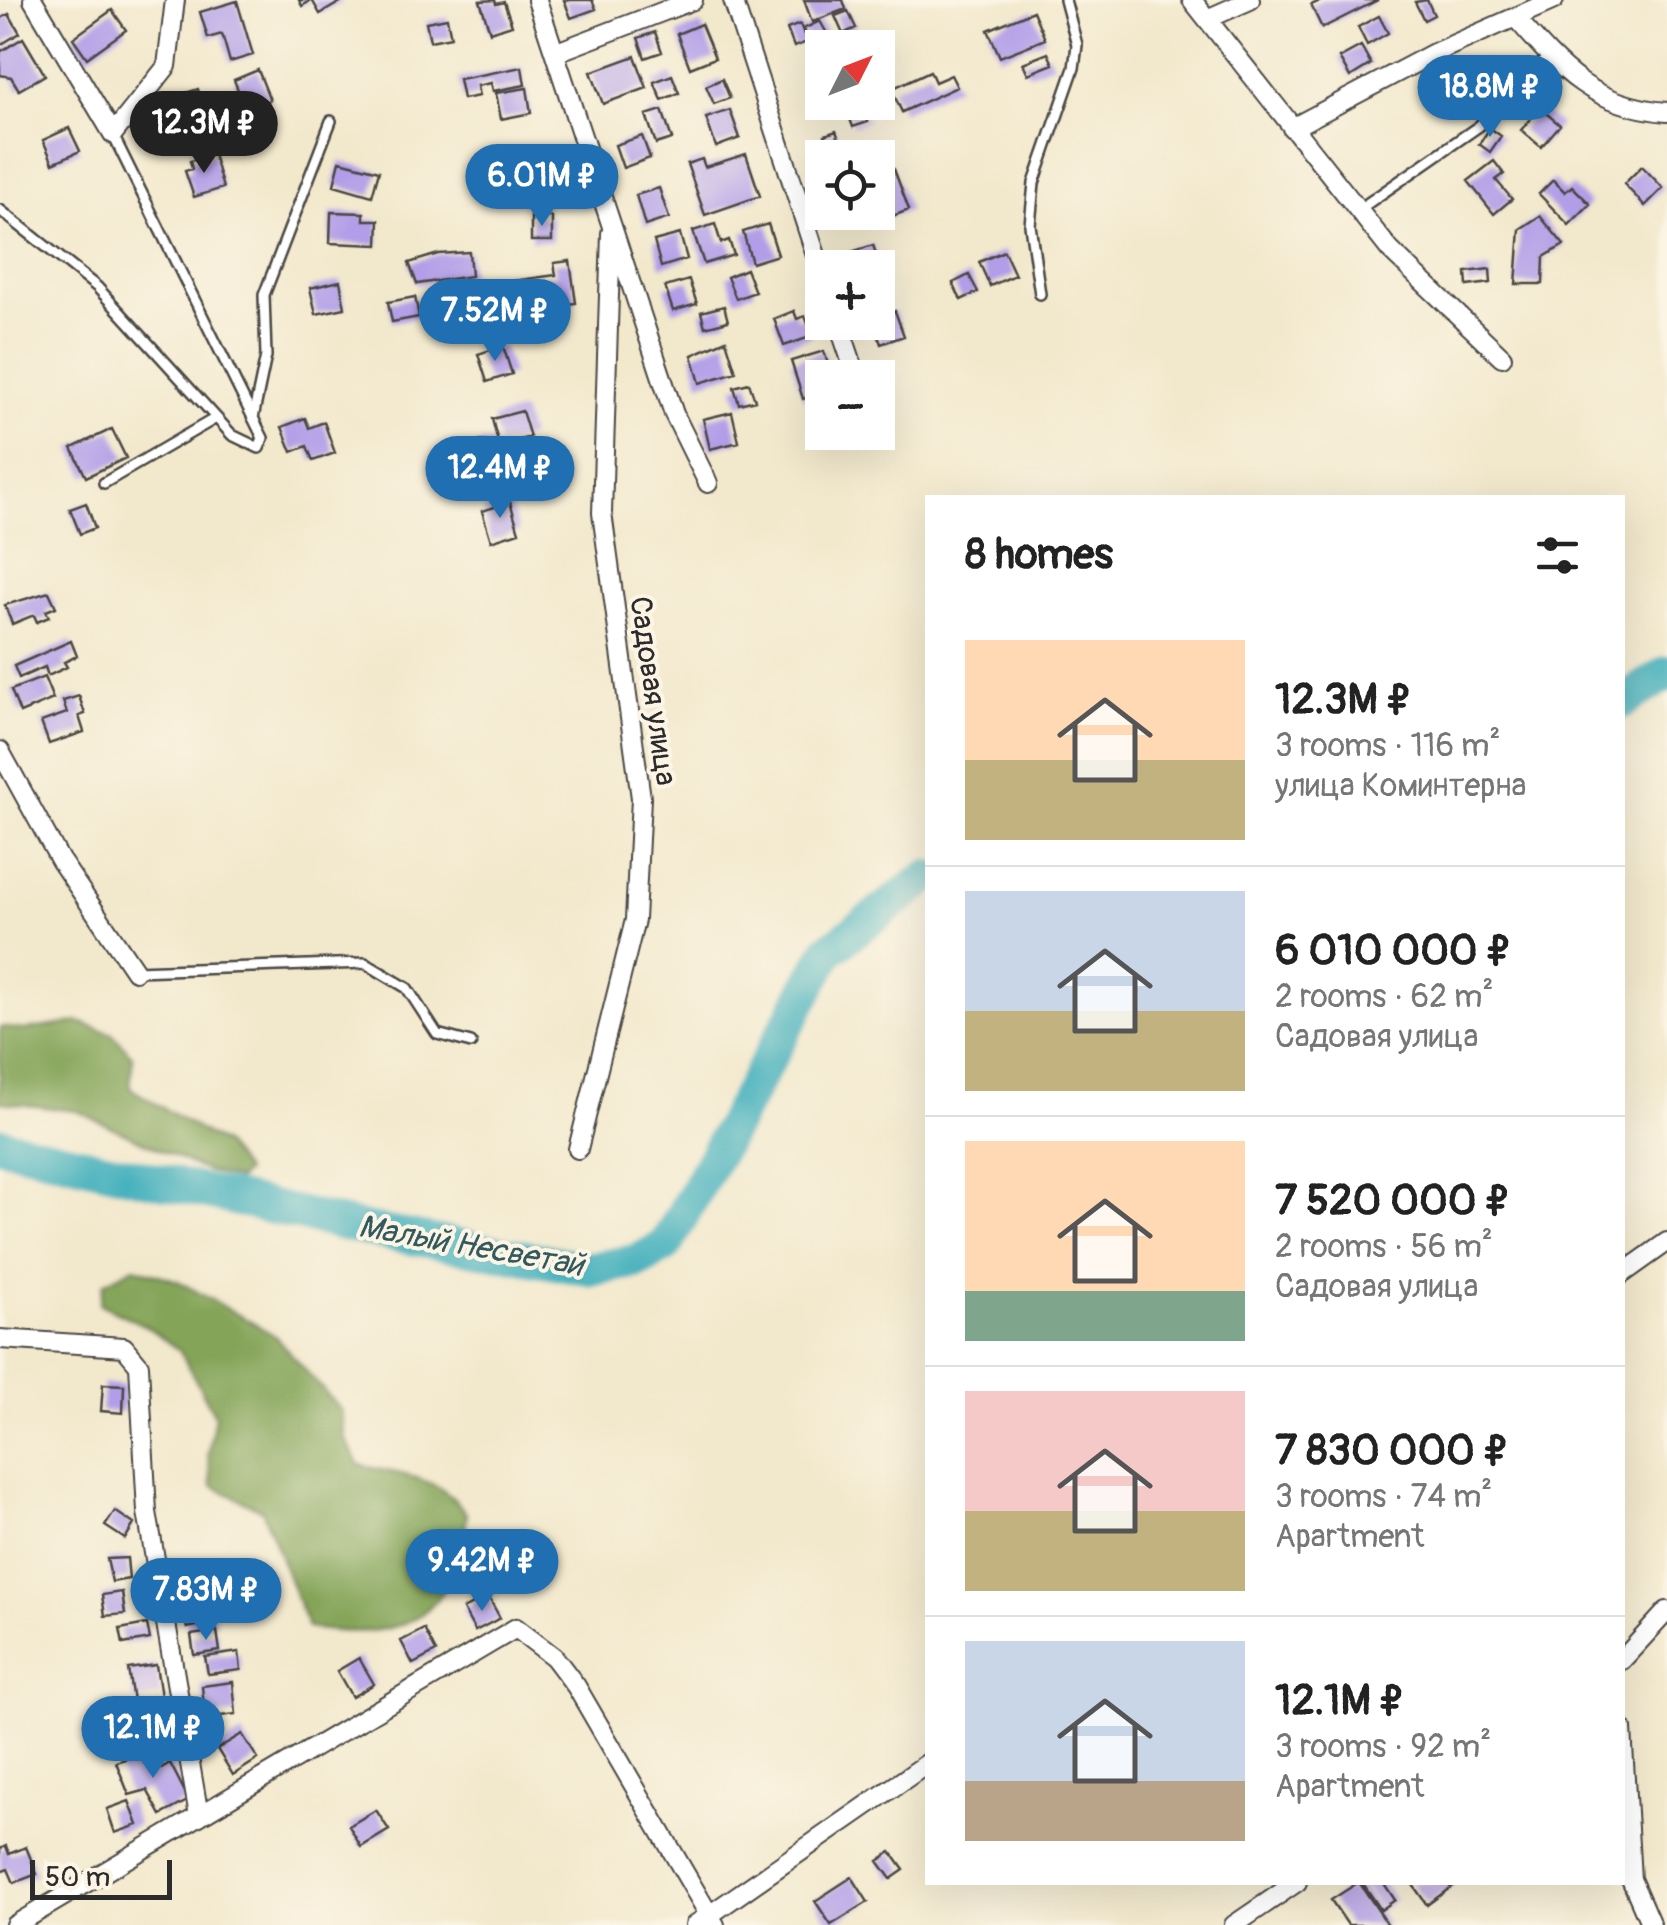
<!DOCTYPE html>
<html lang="en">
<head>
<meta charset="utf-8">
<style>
	body { margin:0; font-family:Pangolin,sans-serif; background:#f2f2f2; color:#222; height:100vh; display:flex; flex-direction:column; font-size:38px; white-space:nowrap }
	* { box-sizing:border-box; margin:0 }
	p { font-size:32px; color:#767676 }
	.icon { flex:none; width:55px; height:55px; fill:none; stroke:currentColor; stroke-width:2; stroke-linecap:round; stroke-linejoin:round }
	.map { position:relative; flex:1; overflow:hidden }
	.panel { position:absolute; left:925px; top:495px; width:700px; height:1390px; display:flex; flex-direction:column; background:#fff; border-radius:0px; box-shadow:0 10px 40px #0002 }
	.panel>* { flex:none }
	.needle { width:65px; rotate:48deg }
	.tools { position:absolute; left:805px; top:30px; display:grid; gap:20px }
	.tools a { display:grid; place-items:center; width:90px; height:90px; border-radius:0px; background:#fff; box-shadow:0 10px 40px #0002; font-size:50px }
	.scale { position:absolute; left:30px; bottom:25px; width:142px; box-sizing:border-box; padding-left:10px; border:5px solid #2b2b2b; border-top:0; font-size:28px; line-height:35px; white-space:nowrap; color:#2b2b2b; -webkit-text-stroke:8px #fcf5e5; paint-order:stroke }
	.price { position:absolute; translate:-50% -85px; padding:0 22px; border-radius:35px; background:#1f6fb2; color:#fff; font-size:32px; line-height:65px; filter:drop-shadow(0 2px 5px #0008) }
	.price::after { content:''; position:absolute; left:50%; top:60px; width:30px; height:22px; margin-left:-15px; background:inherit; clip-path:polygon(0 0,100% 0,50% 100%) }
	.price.on { background:#222; color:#fff }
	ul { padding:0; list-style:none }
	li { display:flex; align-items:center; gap:30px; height:250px; padding:0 40px }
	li+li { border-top:2px solid #e0e0e0 }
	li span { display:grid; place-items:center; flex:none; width:280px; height:200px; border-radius:0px; color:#555 }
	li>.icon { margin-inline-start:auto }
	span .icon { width:120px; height:120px; fill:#fffc; stroke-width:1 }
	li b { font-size:42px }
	h2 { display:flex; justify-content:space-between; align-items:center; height:120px; padding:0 40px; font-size:42px }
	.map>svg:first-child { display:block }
	.forest { fill:#84a458; stroke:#586842; stroke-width:2.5 }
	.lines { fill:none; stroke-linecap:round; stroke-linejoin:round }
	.river { stroke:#40afbc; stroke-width:35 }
	.building { fill:#b19de8 }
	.lane-casing { stroke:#494743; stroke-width:14 }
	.street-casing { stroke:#494743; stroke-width:22 }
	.lane { stroke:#fff; stroke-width:9 }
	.street { stroke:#fff; stroke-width:18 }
	.labels { text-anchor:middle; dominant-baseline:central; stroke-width:8; stroke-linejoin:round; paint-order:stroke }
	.street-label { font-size:30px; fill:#2b2b2b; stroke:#fcf5e5 }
	.water-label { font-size:32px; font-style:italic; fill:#32595e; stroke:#fcf5e5 }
</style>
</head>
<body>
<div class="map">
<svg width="1667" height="1925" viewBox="0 0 1667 1925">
	<rect width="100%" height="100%" fill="#fcf5e5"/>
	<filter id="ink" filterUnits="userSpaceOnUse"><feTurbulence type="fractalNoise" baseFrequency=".01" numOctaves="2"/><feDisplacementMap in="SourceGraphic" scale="20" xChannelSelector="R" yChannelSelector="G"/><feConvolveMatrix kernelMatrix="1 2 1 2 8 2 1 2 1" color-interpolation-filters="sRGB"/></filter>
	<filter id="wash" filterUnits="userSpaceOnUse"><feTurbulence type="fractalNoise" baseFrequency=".0048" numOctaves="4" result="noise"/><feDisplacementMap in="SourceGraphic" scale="40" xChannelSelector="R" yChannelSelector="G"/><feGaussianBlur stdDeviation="2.25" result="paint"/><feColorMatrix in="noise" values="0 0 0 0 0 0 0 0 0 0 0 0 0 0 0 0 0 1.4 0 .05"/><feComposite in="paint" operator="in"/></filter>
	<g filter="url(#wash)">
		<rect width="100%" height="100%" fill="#f2e8cc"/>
		<!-- forest -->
		<path class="forest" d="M79,1022L113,1034L133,1057L130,1088L224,1145L245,1172L238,1180L206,1171L77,1111L0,1102V1027L24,1030Z
			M134,1267L178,1281L274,1335L341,1410L345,1439L360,1465C402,1475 442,1476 467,1515C452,1618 408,1642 308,1628L262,1510L212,1486L208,1456L215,1415L179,1350L146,1326L100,1304L104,1283Z"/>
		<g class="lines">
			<!-- river -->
			<path class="river" d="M1622,702L1667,673
				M0,1144L373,1231L591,1269L638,1261L665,1246L829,950L928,877"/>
		</g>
		<g id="blocks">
			<!-- building -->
			<path class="building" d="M299,0H344L320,14L312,0L302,6Z
				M495,0L496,4L504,2L512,25L490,32L480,1Z
				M564,0H592L596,9L571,18Z
				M804,0H843L846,9L812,22Z
				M1322,0H1378L1322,28L1311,5Z
				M1427,0L1434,15L1424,20L1415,2Z
				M237,1L253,55L230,62L222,34L208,38L200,12Z
				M112,10L126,30L87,58L73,38Z
				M848,11L856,28L843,34L835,16Z
				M1033,11L1045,39L1000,57L988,30Z
				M9,14L20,33L0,45V19Z
				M1379,16L1388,33L1367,45L1358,27Z
				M447,18L451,37L430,41L426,22Z
				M820,21L829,37L811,46L803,29Z
				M701,24L715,58L690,68L677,34Z
				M800,24L807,42L794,47L787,29Z
				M655,32L662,52L645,58L638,38Z
				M23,38L45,75L19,90L11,77L0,75V52Z
				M1361,46L1371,64L1350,77L1339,58Z
				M1048,53L1053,64L1028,74L1023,63Z
				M635,56L647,88L603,104L591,72Z
				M522,67L525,85L493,91L491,83L477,86L479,96L463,99L459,79Z
				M258,70L270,100L246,110L234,80Z
				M930,71L935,82L951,75L957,87L902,112L891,89Z
				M672,75L679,93L662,100L654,82Z
				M722,79L730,98L714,104L706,86Z
				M527,88L531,113L501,119L496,93Z
				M198,89L207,120L176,130L166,99Z
				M862,105L868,122L853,127L847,111Z
				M1540,108L1560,125L1541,147L1521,130Z
				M662,110L672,139L656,144L646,115Z
				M730,110L740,138L716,147L706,118Z
				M69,128L80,151L53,163L43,140Z
				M1490,128L1501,136L1490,152L1479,144Z
				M836,131L846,158H822V170L814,150L828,145L825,135Z
				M642,136L650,158L623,168L615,145Z
				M541,148L545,170L531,172L532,177L495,184L489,157Z
				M213,154L223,188L194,197L185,171L192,169L190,161Z
				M746,154L760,196L705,215L687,164L702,159L705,167Z
				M340,161L379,171L372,196L334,185Z
				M1494,161L1504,174L1496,180L1512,199L1494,214L1468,181Z
				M1642,166L1663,188L1645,206L1624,184Z
				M894,169L909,210L868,225L864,212H878V175Z
				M1553,180L1565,192L1572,186L1590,204L1569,225L1539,194Z
				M659,188L669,218L645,226L636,195Z
				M331,212L364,213V220H379L378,245L330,243Z
				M1540,216L1564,245L1544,257L1543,284H1516L1520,229Z
				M531,217H552V241H531Z
				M715,224L721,243L729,240L734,255L704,264L693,231Z
				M768,224L778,255L752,263L743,232Z
				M680,234L687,259L661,267L654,241Z
				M873,245L886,283L878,286V268H852L848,253Z
				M1004,251L1015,275L990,286L979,262Z
				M469,252L471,276L417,284L409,263L438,254Z
				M570,261L576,303L545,307L546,314L517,318L512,281L556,275L554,263Z
				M746,269L755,292L736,299L727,277Z
				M1490,269L1491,283L1467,286L1466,272Z
				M969,275L978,292L961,300L953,283Z
				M689,280L697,304L673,311L665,287Z
				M340,281L345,308L316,314L310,288Z
				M415,297L419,317L392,322L388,302Z
				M724,306L728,321L705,327L701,312Z
				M794,311L797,319L805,316L813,336L784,346L774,319Z
				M895,311L904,336L881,344L873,322Z
				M726,340L736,372L700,383L692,355Z
				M503,346L512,374L487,382L478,354Z
				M824,351L832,378H822V393L803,399L791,361Z
				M749,383L755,400L739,404L734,387Z
				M522,411L530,437L499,446L492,419Z
				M732,412L739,442L710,449L703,419Z
				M305,418L309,428L324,422L335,453L313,461L307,446L292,452L282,427Z
				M112,429L126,458L86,477L72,448Z
				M480,441H494V462H480Z
				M510,502L519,532L491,541L482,511Z
				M86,503L95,528L80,534L70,509Z
				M49,592L56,607L46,611L49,617L37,622L34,615L12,624L5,605Z
				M71,641L77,656L64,662L67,667L48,676L45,667L19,678L14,666Z
				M44,677L53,699L20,713L11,690Z
				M79,696L85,714L79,716L84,732L49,744L41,722L67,713L63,701Z
				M103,1384L124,1385L123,1413L101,1411Z
				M115,1511L134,1524L125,1539L105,1526Z
				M127,1558L129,1579L112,1582L107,1559Z
				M215,1571L218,1593L191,1596L189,1575Z
				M122,1592L125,1614L105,1616L102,1595Z
				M209,1595L215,1622L187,1628L181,1602Z
				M488,1596L500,1618L475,1631L463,1609Z
				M147,1624L150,1639L123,1644L120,1629Z
				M424,1629L436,1652L413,1664L401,1641Z
				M217,1631L220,1651L194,1655L191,1635Z
				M239,1652L241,1670L208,1674L205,1657Z
				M359,1658L374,1684L352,1697L337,1671Z
				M156,1665L161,1696L133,1701L128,1669Z
				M233,1682L236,1714L205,1718L202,1686Z
				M242,1734L258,1759L233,1775L217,1749Z
				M149,1751L158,1770L170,1763L189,1800L161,1815L147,1790L129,1795L116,1762Z
				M129,1801L138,1825L115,1833L107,1809Z
				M376,1810L389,1830L361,1847L349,1826Z
				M6,1846L9,1854L26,1847L37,1874L14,1883L8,1869L0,1872V1849Z
				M891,1852L904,1870L891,1879L878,1861Z
				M852,1877L868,1902L831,1925L815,1901Z
				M1359,1882L1388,1925H1348L1331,1900Z
				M1362,1882H1383L1395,1900L1381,1910Z
				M1411,1882H1458L1427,1905Z"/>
		</g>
	</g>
	<g filter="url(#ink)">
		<use href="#blocks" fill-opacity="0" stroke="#494743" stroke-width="2.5"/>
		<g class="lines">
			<!-- lane casing -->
			<g class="lane-casing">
				<path id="lane" d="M0,210L97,287L232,435L259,448L263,438L113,135
					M1358,210L1479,126L1549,56
					M1040,294L1030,225L1034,183L1074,68L1077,45L1065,0
					M253,418L266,356L264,295L331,121
					M104,483L216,418
					M135,971L365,963L407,988L437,1034L471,1043"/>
			</g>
			<!-- street casing -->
			<g class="street-casing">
				<path id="street" d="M33,0L113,134L167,66L175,0
					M537,0L674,414L708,483
					M733,0L822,274
					M1192,0L1390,250L1502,357
					M1516,18C1562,71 1594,106 1667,112
					M1207,19L1250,0
					M557,52L693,0
					M1292,128L1434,53L1554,0
					M838,322L856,375
					M0,751L60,860L135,971
					M578,1149L635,920L641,798L602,513L611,233
					M1622,1274L1667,1242
					M0,1339L124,1347L139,1365L147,1512L199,1816
					M1622,1660L1667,1611
					M1622,1729L1631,1879L1651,1925
					M15,1925L516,1628L554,1657L576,1686L715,1925
					M695,1925L928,1763
					M1234,1925L1297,1882"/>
			</g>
			<!-- lane -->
			<use href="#lane" class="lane"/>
			<!-- street -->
			<use href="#street" class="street"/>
		</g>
	</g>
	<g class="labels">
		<!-- street labels -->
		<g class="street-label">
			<text transform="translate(653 691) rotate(82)">Садовая улица</text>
		</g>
		<!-- water labels -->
		<g class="water-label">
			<text transform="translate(471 1246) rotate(10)">Малый Несветай</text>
		</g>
	</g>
</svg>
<div class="tools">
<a><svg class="needle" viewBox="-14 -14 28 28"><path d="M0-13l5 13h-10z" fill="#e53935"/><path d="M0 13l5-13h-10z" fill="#767676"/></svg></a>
<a><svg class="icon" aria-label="locate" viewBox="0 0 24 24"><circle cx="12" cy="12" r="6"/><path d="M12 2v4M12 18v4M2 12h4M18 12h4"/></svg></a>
<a>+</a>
<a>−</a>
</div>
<div class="scale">50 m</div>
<b class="price" style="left:1490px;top:140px">18.8M ₽</b>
<b class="price on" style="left:204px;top:176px">12.3M ₽</b>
<b class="price" style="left:542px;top:229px">6.01M ₽</b>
<b class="price" style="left:495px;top:364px">7.52M ₽</b>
<b class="price" style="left:500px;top:521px">12.4M ₽</b>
<b class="price" style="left:482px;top:1614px">9.42M ₽</b>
<b class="price" style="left:206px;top:1643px">7.83M ₽</b>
<b class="price" style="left:153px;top:1781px">12.1M ₽</b>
<section class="panel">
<h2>8 homes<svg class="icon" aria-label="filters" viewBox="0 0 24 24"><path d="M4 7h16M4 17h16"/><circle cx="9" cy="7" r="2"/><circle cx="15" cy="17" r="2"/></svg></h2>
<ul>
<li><span style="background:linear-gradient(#ffd9b3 60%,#c2b280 0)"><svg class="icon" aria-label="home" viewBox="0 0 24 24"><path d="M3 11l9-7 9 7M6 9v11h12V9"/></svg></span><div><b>12.3M ₽</b><p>3 rooms · 116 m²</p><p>улица Коминтерна</p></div></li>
<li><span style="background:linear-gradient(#c9d6e8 60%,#c2b280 0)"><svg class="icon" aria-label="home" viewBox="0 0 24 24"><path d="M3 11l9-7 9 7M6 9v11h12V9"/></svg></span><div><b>6 010 000 ₽</b><p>2 rooms · 62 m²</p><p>Садовая улица</p></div></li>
<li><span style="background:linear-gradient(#ffd9b3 75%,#7fa58c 0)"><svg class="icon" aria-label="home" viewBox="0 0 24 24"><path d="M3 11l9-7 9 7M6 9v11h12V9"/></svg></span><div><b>7 520 000 ₽</b><p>2 rooms · 56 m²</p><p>Садовая улица</p></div></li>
<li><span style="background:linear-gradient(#f6c9c9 60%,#c2b280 0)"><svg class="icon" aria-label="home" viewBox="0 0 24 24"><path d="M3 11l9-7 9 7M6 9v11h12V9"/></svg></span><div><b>7 830 000 ₽</b><p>3 rooms · 74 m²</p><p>Apartment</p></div></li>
<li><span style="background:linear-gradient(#c9d6e8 70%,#b9a48a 0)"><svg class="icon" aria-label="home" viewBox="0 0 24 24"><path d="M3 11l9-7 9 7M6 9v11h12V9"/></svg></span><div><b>12.1M ₽</b><p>3 rooms · 92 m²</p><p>Apartment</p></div></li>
</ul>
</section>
</div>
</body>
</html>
